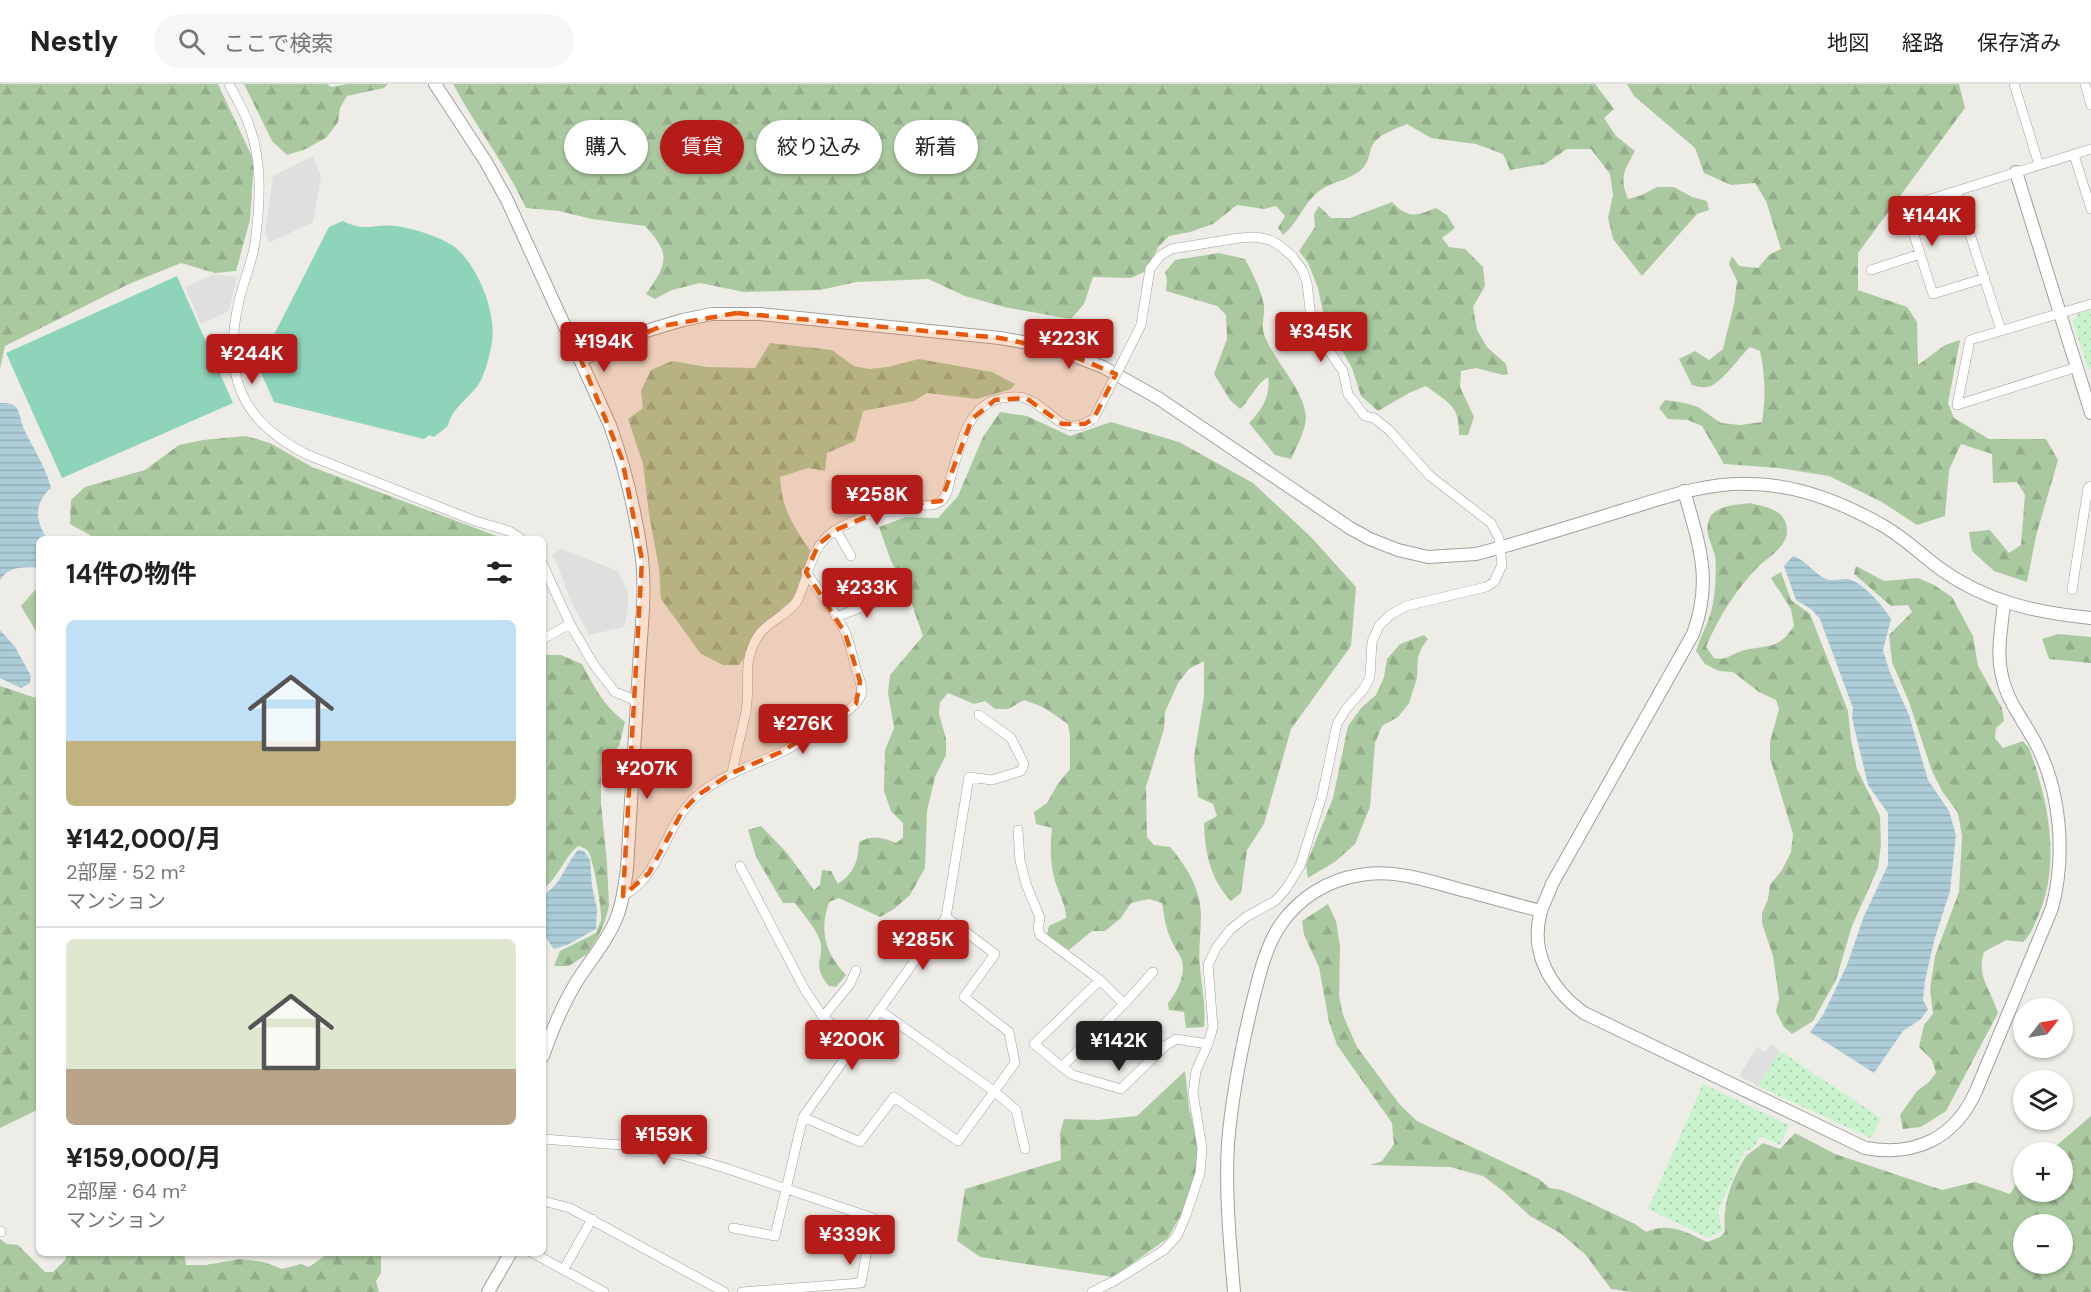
<!DOCTYPE html>
<html lang="ja">
<head>
<meta charset="utf-8">
<style>
	body { margin:0; font-family:"DM Sans","Noto Sans JP",sans-serif; background:#f6f6f6; color:#222; height:100vh; display:flex; flex-direction:column; font-size:22px; white-space:nowrap }
	* { box-sizing:border-box; margin:0 }
	p { font-size:20px; color:#767676 }
	.icon { flex:none; width:33px; height:33px; fill:none; stroke:currentColor; stroke-width:2; stroke-linecap:round; stroke-linejoin:round }
	.map { position:relative; flex:1; overflow:hidden }
	.sheet { position:absolute; left:36px; top:452px; width:510px; height:720px; display:flex; flex-direction:column; background:#fff; border-radius:9px; box-shadow:0 2px 4px #0004 }
	.sheet>* { flex:none }
	.banner { position:absolute; left:564px; top:36px; width:570px; height:54px; display:flex; gap:12px }
	.needle { width:39px; rotate:59deg }
	.buttons { position:absolute; left:2013px; top:914px; display:grid; gap:12px }
	.buttons a { display:grid; place-items:center; width:60px; height:60px; border-radius:50%; background:#fff; box-shadow:0 2px 4px #0004; font-size:30px }
	.price { position:absolute; translate:-50% -51px; padding:0 14px; border-radius:6px; background:#b51c19; color:#fff; font-size:20px; line-height:39px; filter:drop-shadow(0 2px 3px #0008) }
	.price::after { content:''; position:absolute; left:50%; top:36px; width:18px; height:14px; margin-left:-9px; background:inherit; clip-path:polygon(0 0,100% 0,50% 100%) }
	.price.selected { background:#222; color:#fff }
	ul { padding:0; list-style:none }
	li { display:grid; align-content:center; gap:12px; height:318px; padding:0 30px }
	li+li { border-top:2px solid #e0e0e0 }
	li span { display:grid; place-items:center; height:186px; border-radius:9px; color:#555 }
	li>.icon { margin-inline-start:auto }
	span .icon { width:108px; height:108px; fill:#fffc; stroke-width:1 }
	li b { font-size:26px }
	h2 { display:flex; justify-content:space-between; align-items:center; height:72px; padding:0 30px; font-size:26px }
	.chip { padding:0 21px; border-radius:27px; background:#fff; box-shadow:0 2px 4px #0004; font-size:21px; line-height:54px }
	.chip.selected { background:#b51c19; color:#fff }
	header { display:flex; align-items:center; gap:36px; box-sizing:border-box; height:84px; padding:0 30px; background:#fff; border-bottom:2px solid #e0e0e0 }
	header strong { font-size:28px }
	nav { display:flex; gap:33px; margin-inline-start:auto; font-size:21px }
	.search { width:420px; height:54px; background:#f6f6f6; display:flex; align-items:center; gap:15px; box-sizing:border-box; padding:0 21px; border-radius:33px; color:#767676; font-size:22px }
	.map>svg:first-child { display:block }
	.forest { fill:url(#forest-firs); fill-rule:evenodd }
	.park { fill:url(#park-dots) }
	.pitch { fill:#8ed4ba }
	.parking { fill:#dfdfdf }
	.water { fill:url(#water-rules) }
	.lines { fill:none; stroke-linecap:round; stroke-linejoin:round }
	.minor-casing { stroke:#a0a0a0; stroke-width:10 }
	.tertiary-casing { stroke:#a0a0a0; stroke-width:14 }
	.minor { stroke:#fff; stroke-width:9 }
	.tertiary { stroke:#fff; stroke-width:12 }
	.minor-bridge-casing { stroke:#a0a0a0; stroke-width:10; stroke-linecap:butt }
	.minor-bridge { stroke:#fff; stroke-width:9 }
	.marked { fill:#e8590c; fill-opacity:0.2; stroke:#e8590c; stroke-width:4.5; stroke-dasharray:12 8; stroke-linejoin:round }
</style>
</head>
<body>
<header>
<strong>Nestly</strong>
<div class="search"><svg class="icon" aria-label="search" viewBox="0 0 24 24"><circle cx="10" cy="10" r="6"/><path d="M15 15l6 6"/></svg>ここで検索</div>
<nav><a>地図</a><a>経路</a><a>保存済み</a></nav>
</header>
<div class="map">
<svg width="2091" height="1208" viewBox="0 0 2091 1208">
	<defs>
		<pattern id="forest-firs" width="22" height="20" patternUnits="userSpaceOnUse" patternTransform="scale(1.5)"><rect width="22" height="20" fill="#abc9a0"/><path d="M5 1l3.5 6h-7zM16 11l3.5 6h-7z" fill="#93ac89"/></pattern>
		<pattern id="park-dots" width="8" height="8" patternUnits="userSpaceOnUse" patternTransform="scale(1.5)"><rect width="8" height="8" fill="#c9f3cd"/><path d="M2 2h.1M6 6h.1" fill="none" stroke="#acd0b0" stroke-width="1.8" stroke-linecap="round"/></pattern>
		<pattern id="water-rules" width="6" height="5" patternUnits="userSpaceOnUse" patternTransform="scale(1.5)"><rect width="6" height="5" fill="#acccd7"/><path d="M0 2.5h6" fill="none" stroke="#94afb8"/></pattern>
	</defs>
	<rect width="100%" height="100%" fill="#eeece6"/>
	<!-- forest -->
	<path class="forest" d="M0,0H218L254,77L250,136L236,187L215,189L181,179L129,200L5,262L0,285Z
		M244,0H327L331,3L348,0H388L384,4L347,12L340,24L338,38L327,53L306,65L287,71L272,57Z
		M453,0H1595L1614,25L1604,34L1616,52L1635,67C1624,87 1619,93 1628,115L1642,111L1657,103H1674L1692,113L1707,117L1709,126L1697,130L1642,192L1613,155L1608,134L1613,111L1610,90L1591,65H1567L1545,80L1510,86L1503,70L1476,60L1431,54L1407,40C1396,45 1378,50 1372,62C1369,69 1369,78 1363,84C1353,95 1334,97 1322,105C1303,118 1300,137 1283,151L1278,144L1285,132L1276,122L1264,125L1237,121L1213,140L1190,148L1169,152L1159,162L1146,187L1131,194L1093,193L1084,220L1071,235L1004,223L965,212L928,195L857,198L820,206L744,208L700,199L672,206L655,215L646,210C667,180 672,171 645,142L592,135L559,127L526,124C506,81 476,43 453,0Z
		M1627,0H1959L1965,24L1858,169V206L1907,223L1917,238L1918,281L1945,261L1960,256L1948,319L1954,334L1989,355H2046L2058,376L2036,452L2027,498L1994,487L1972,467L1969,448L1990,446L2009,469L2021,461L2025,411L2017,398L1993,399L1992,370L1961,360L1949,386L1945,432L1917,441L1882,418L1829,392L1779,384L1724,380L1702,342L1688,336L1668,335L1659,324L1665,316L1685,319L1698,323L1721,339L1740,341L1762,338C1766,314 1765,290 1760,267L1750,263C1739,273 1720,302 1707,303C1702,304 1696,302 1692,301L1679,275L1695,267L1709,276L1723,265L1734,220L1737,197L1729,180L1732,172L1739,182L1758,184L1769,171L1781,165L1766,117L1755,99L1731,101L1704,89L1695,64L1634,12Z
		M1392,118C1408,135 1416,132 1436,124L1447,131L1455,144L1442,154L1449,163L1465,165L1483,183L1485,202L1473,223L1477,246L1487,263L1506,280L1508,290L1503,291L1476,284L1461,287L1460,303L1474,333L1468,351H1459C1460,321 1448,319 1426,302L1409,309L1378,327L1361,312L1352,284L1332,249L1323,228L1318,204L1308,179L1299,167L1315,143L1314,130L1319,122L1331,134H1350Z
		M1219,169L1245,175C1253,190 1261,205 1264,222C1265,231 1261,241 1264,250C1273,277 1312,313 1305,341C1302,353 1296,364 1291,375L1275,371L1249,339C1262,325 1271,312 1268,293C1256,300 1251,315 1240,325L1230,316L1214,290L1227,255L1226,231L1217,222L1166,207L1167,195L1165,188L1175,176Z
		M770,259L832,266L854,282L869,285L888,283L919,275L992,288L1015,300L1011,305L977,315L927,309L914,317L863,327L855,357L827,369L825,387L808,384L780,393C782,425 792,440 810,466L797,512L781,525L739,581H723L701,570L661,515L659,484L649,430L643,380L628,335L643,324L641,307L651,286L672,277L707,283L755,284Z
		M1000,328L1027,332L1070,352L1111,338L1179,358L1253,399L1312,454L1356,503L1351,562L1291,645L1264,740L1247,766L1241,809L1231,817C1210,795 1205,769 1204,739L1217,732L1213,720L1198,713L1194,673L1204,612V577L1189,585L1178,599L1165,628L1164,645L1146,703L1147,753L1154,761L1170,763C1187,783 1201,805 1201,833C1201,850 1198,866 1200,884C1202,905 1206,921 1204,943L1186,944L1184,928L1169,926L1168,919C1178,907 1188,887 1180,872C1176,865 1172,859 1169,851C1165,841 1164,830 1162,819L1149,815L1131,819L1121,834L1105,847H1092L1069,866L1047,850L1049,842L1066,834C1066,821 1059,810 1055,797C1050,779 1050,762 1052,744L1036,740L1034,728L1047,719L1057,701L1070,685V652L1068,640L1043,623L1024,616L1008,625H995L985,617L974,620L948,609L940,618L939,630L946,655V671L935,693L927,727L925,784L910,811L894,825L880,833L839,814L829,818C819,848 825,869 846,891L836,903L829,902C809,879 827,874 819,854C814,842 803,830 795,819H783L756,773L748,746L761,742L787,769L814,806L820,801L822,786L831,787L838,800C855,788 858,777 859,758C873,751 882,753 896,759L903,754V739L891,727L884,707L885,666L894,644L888,609L890,591L923,552L908,509L891,477L879,443L906,433L938,434L958,412L983,353Z
		M246,352L270,359L312,383L502,454H95L70,440L71,416L85,403L145,386L179,361L203,356Z
		M1750,419C1766,423 1786,425 1787,446C1788,463 1766,474 1756,485C1735,507 1718,534 1706,563L1714,574C1728,577 1732,569 1745,566C1770,560 1778,566 1794,542L1791,525L1771,494L1781,488L1791,516L1810,530L1848,627L1851,656L1857,685L1880,732L1881,760L1878,784L1852,842L1836,896L1813,937L1792,950L1784,943L1776,928L1779,914L1773,872L1762,839V829L1768,815L1770,801L1782,786L1791,768L1793,750L1770,674V658L1779,625L1776,616L1759,608L1733,588L1719,587L1705,580L1696,567C1700,553 1707,542 1711,528C1715,515 1717,485 1715,472C1712,459 1704,449 1709,436C1714,421 1736,421 1750,419Z
		M1856,482L1884,497L1918,494L1934,501L1952,513L1973,552L1978,582L2002,624L2004,637L1996,644L1995,654L2003,664L2023,657L2029,664C2048,716 2061,777 2039,830C2034,841 2032,850 2023,858L2006,856L1984,868C1976,893 1991,905 1998,929L1946,1027L1921,1043L1903,1045L1900,1031L1917,1007L1929,998L1936,989L1932,976L1919,963L1924,941L1933,930L1930,905L1935,872L1959,808L1962,752L1958,729L1942,707L1932,687L1909,618L1892,578L1889,551L1912,528L1908,521L1891,522L1854,490Z
		M35,506L39,507V550L36,547L21,522Z
		M2058,550L2091,553V579L2049,575L2042,555Z
		M1424,551L1428,555L1422,563L1418,573L1417,594L1409,619L1398,633L1382,642L1375,659L1370,723L1355,760L1336,777L1308,794L1306,781L1333,714L1348,642L1362,623L1376,611L1384,593L1387,575L1400,560Z
		M543,571H561L582,580C594,603 604,622 625,638L619,662L601,681V720L607,779L609,822L605,837L598,853L587,870L569,882H554L560,867L596,849C597,845 600,840 601,836C602,826 593,771 587,766C585,764 581,763 578,762C562,776 560,792 543,805Z
		M0,602L39,615V1025L0,1044Z
		M1328,820L1336,837L1340,862L1339,912L1343,931L1357,963L1400,1021L1417,1037L1539,1095L1550,1104L1562,1106L1580,1114L1635,1140L1646,1148C1669,1138 1686,1148 1707,1158L1720,1153L1725,1148C1722,1122 1731,1096 1745,1074C1749,1068 1758,1064 1763,1059L1780,1065L1795,1049L1835,1070L1942,1106L1975,1098L2010,1110L2023,1090L2024,1107H2062V1068H2049L2091,1032V1208H1632L1611,1205L1585,1170L1560,1149L1530,1132L1503,1107L1483,1092L1450,1083L1370,1081L1382,1077L1394,1060L1392,1039L1337,961L1329,938L1319,883L1304,851L1302,837ZM2024,1140H2062V1179H2024Z
		M1185,987L1189,1024L1198,1060L1197,1086L1187,1120L1168,1154L1113,1193L980,1173L957,1157L965,1105L1061,1076L1060,1049L1064,1035L1097,1036L1137,1032Z
		M0,1155L7,1160L18,1161L45,1188H53L65,1176L67,1169H184L186,1181H206L240,1175L264,1178L282,1185L301,1180L309,1183L329,1169L381,1168V1189L376,1197L379,1208H0Z"/>
	<!-- park -->
	<path class="park" d="M2091,226V286L2088,284L2073,238L2078,230Z
		M1780,967L1881,1034L1871,1054L1758,1002Z
		M1703,1000L1789,1041L1780,1061L1760,1052L1754,1063L1744,1068L1718,1127L1722,1147L1708,1154L1648,1125Z"/>
	<!-- pitch -->
	<path class="pitch" d="M343,137C367,149 374,139 396,142C415,145 435,151 452,161C478,179 499,233 491,263C489,274 485,289 480,298C470,314 452,323 448,342L434,353L429,351L424,355L274,318L258,282L329,143Z
		M177,192L233,319L62,394L6,269Z"/>
	<!-- parking -->
	<path class="parking" d="M313,72L321,93L313,138L269,159L265,149L273,92Z
		M214,190L237,193L229,227L201,240L185,203Z
		M561,465L618,487L628,508V525L624,543L589,551L571,517L556,477L551,471Z
		M1771,960L1780,967L1758,1002L1739,992L1757,963L1764,969Z"/>
	<!-- water -->
	<path class="water" d="M0,319C6,319 13,319 17,324C20,330 21,337 23,343C32,363 45,381 51,404C34,418 35,437 47,454H39V483C23,484 10,481 0,496Z
		M1793,472C1804,475 1813,488 1824,494C1831,498 1839,495 1847,495C1861,496 1884,523 1891,535L1883,566L1890,589L1909,631L1928,696L1949,727L1956,751L1950,807L1934,857L1925,897L1923,916L1928,925L1921,935L1903,947L1874,989L1810,948L1823,931L1847,881L1864,832L1888,781V729L1868,701L1852,634L1853,624L1820,535L1811,525L1796,516L1784,482Z
		M0,546L15,563L31,592L30,599L21,604L0,594Z
		M578,766L584,767L590,776L592,802L597,825L596,845L567,861L554,865L543,850V811C562,800 565,781 578,766Z"/>
	<g class="lines">
		<!-- minor casing -->
		<g class="minor-casing">
			<path id="minor" d="M229,0C236,14 244,27 249,41C263,78 260,121 255,159C252,179 243,198 239,217C222,291 240,337 308,371L475,437L509,447L520,454
				M2014,0L2039,81
				M2085,0L2091,21
				M2074,71L2091,125
				M1956,107L2001,246
				M1871,186L1920,170
				M1985,194L1933,210L1905,123L2091,65
				M2077,283L1957,321L1970,256L2091,220
				M836,446L851,472
				M543,481L570,540L594,581L615,608L637,617
				M2072,506L2088,404L2091,402
				M836,533L888,513
				M543,555L570,540
				M732,689C736,668 742,648 746,627C751,599 741,579 758,552C767,537 791,530 798,515C810,489 810,461 837,445C857,435 883,421 905,420C916,419 932,425 941,417C948,412 949,399 951,392C959,366 966,326 995,316C1004,313 1018,311 1027,315C1052,324 1062,357 1094,334
				M1018,746L1020,777L1026,800L1040,834L1038,844L1040,851L1100,896L1124,920
				M740,782L805,906L823,933L855,959
				M623,812C663,790 664,739 698,711C722,691 752,681 780,669C796,661 857,627 861,611C863,603 859,593 856,585C853,573 850,561 846,550C836,528 819,508 806,488
				M1153,888L1124,920L1062,983L1073,991L1121,1005L1165,962L1176,955L1208,960
				M879,926L994,1007L1016,1026L1025,1065
				M823,933L850,900L856,886
				M1062,983L1034,960L1100,896
				M803,1033L860,1058L894,1013L958,1057L1015,979L1009,948L964,913L995,870L946,833
				M543,1055L634,1062L682,1071L725,1084L873,1134L861,1199L742,1208
				M543,1117L570,1124L724,1208
				M733,1144L775,1152L803,1033L946,833L969,693L992,696L1021,687L1024,680L1011,654L979,631
				M0,1147L1,1148
				M531,1168L604,1208
				M564,1185L592,1135
				M1092,1208L1116,1196L1164,1166L1177,1152L1185,1134L1200,1089L1202,1064L1193,1009L1196,987L1208,960L1213,943L1208,881L1216,864L1230,846L1246,833L1275,817L1286,805L1300,782L1322,712L1337,640L1346,625L1363,606L1370,593L1372,558L1379,542L1390,531L1406,522L1486,503L1494,498L1502,481L1499,454L1491,439L1430,392L1389,346L1374,334L1365,332L1348,310L1343,287L1312,242L1307,199L1303,187L1293,173L1279,161L1270,156L1256,153L1239,154L1171,165L1160,172L1150,185L1141,241L1133,257"/>
		</g>
		<!-- tertiary casing -->
		<g class="tertiary-casing">
			<path id="tertiary" d="M435,0L486,78L507,116L610,341C625,384 636,429 642,474C646,510 641,548 639,584C635,651 631,718 627,785C625,800 623,816 618,830C609,855 591,875 577,897C563,920 552,946 543,972
				M2016,88L2091,329
				M581,276L636,250L683,236L712,230H760L1000,254L1033,260L1061,267L1103,283L1158,314L1350,444L1370,455L1398,466L1428,473L1476,470C1526,457 1575,441 1624,426C1666,413 1707,398 1752,400C1798,401 1841,418 1880,440C1903,452 1921,471 1942,486C1987,518 2038,529 2091,534
				M1684,407C1699,460 1713,496 1693,550L1552,800C1549,809 1544,818 1541,827C1529,869 1551,905 1584,929L1865,1064C1916,1073 1955,1054 1976,1007L2052,824C2066,772 2061,706 2035,658C2023,636 2007,617 2002,592C1996,568 2002,542 2004,518
				M488,1208L511,1168
				M1234,1208C1230,1159 1225,1108 1228,1059C1232,1012 1241,966 1252,920C1259,893 1265,863 1281,840C1300,813 1328,796 1360,791C1393,785 1427,796 1458,805C1486,812 1513,820 1541,827"/>
		</g>
		<!-- minor -->
		<use href="#minor" class="minor"/>
		<!-- tertiary -->
		<use href="#tertiary" class="tertiary"/>
		<!-- minor-bridge casing -->
		<g class="minor-bridge-casing">
			<path id="minor-bridge" d="M1094,334L1133,257"/>
		</g>
		<!-- minor-bridge -->
		<use href="#minor-bridge" class="minor-bridge"/>
	</g>
	<!-- marked area -->
	<path class="marked" d="M737,229L1000,254L1061,267L1116,290L1094,334L1085,340H1062L1026,314L995,316L972,335L941,417L889,423L836,446L819,460L806,488L845,549L860,597L856,620L781,668L732,689L698,711L682,728L649,789L623,812L642,476L622,375L581,276L662,242Z"/>
</svg>
<div class="buttons">
<a><svg class="needle" viewBox="-14 -14 28 28"><path d="M0-13l5 13h-10z" fill="#e53935"/><path d="M0 13l5-13h-10z" fill="#767676"/></svg></a>
<a><svg class="icon" aria-label="layers" viewBox="0 0 24 24"><path d="M12 4l9 5-9 5-9-5zM3 14l9 5 9-5"/></svg></a>
<a>+</a>
<a>−</a>
</div>
<b class="price" style="left:1932px;top:163px">¥144K</b>
<b class="price" style="left:1321px;top:279px">¥345K</b>
<b class="price" style="left:1069px;top:286px">¥223K</b>
<b class="price" style="left:604px;top:289px">¥194K</b>
<b class="price" style="left:252px;top:301px">¥244K</b>
<b class="price" style="left:877px;top:442px">¥258K</b>
<b class="price" style="left:867px;top:535px">¥233K</b>
<b class="price" style="left:803px;top:671px">¥276K</b>
<b class="price" style="left:647px;top:716px">¥207K</b>
<b class="price" style="left:923px;top:887px">¥285K</b>
<b class="price" style="left:852px;top:987px">¥200K</b>
<b class="price selected" style="left:1119px;top:988px">¥142K</b>
<b class="price" style="left:664px;top:1082px">¥159K</b>
<b class="price" style="left:850px;top:1182px">¥339K</b>
<div class="banner">
<a class="chip">購入</a>
<a class="chip selected">賃貸</a>
<a class="chip">絞り込み</a>
<a class="chip">新着</a>
</div>
<section class="sheet">
<h2>14件の物件<svg class="icon" aria-label="filters" viewBox="0 0 24 24"><path d="M4 7h16M4 17h16"/><circle cx="9" cy="7" r="2"/><circle cx="15" cy="17" r="2"/></svg></h2>
<ul>
<li><span style="background:linear-gradient(#bfe0f5 65%,#c2b280 0)"><svg class="icon" aria-label="home" viewBox="0 0 24 24"><path d="M3 11l9-7 9 7M6 9v11h12V9"/></svg></span><div><b>¥142,000/月</b><p>2部屋 · 52 m²</p><p>マンション</p></div></li>
<li><span style="background:linear-gradient(#dfe7d0 70%,#b9a48a 0)"><svg class="icon" aria-label="home" viewBox="0 0 24 24"><path d="M3 11l9-7 9 7M6 9v11h12V9"/></svg></span><div><b>¥159,000/月</b><p>2部屋 · 64 m²</p><p>マンション</p></div></li>
</ul>
</section>
</div>
</body>
</html>
